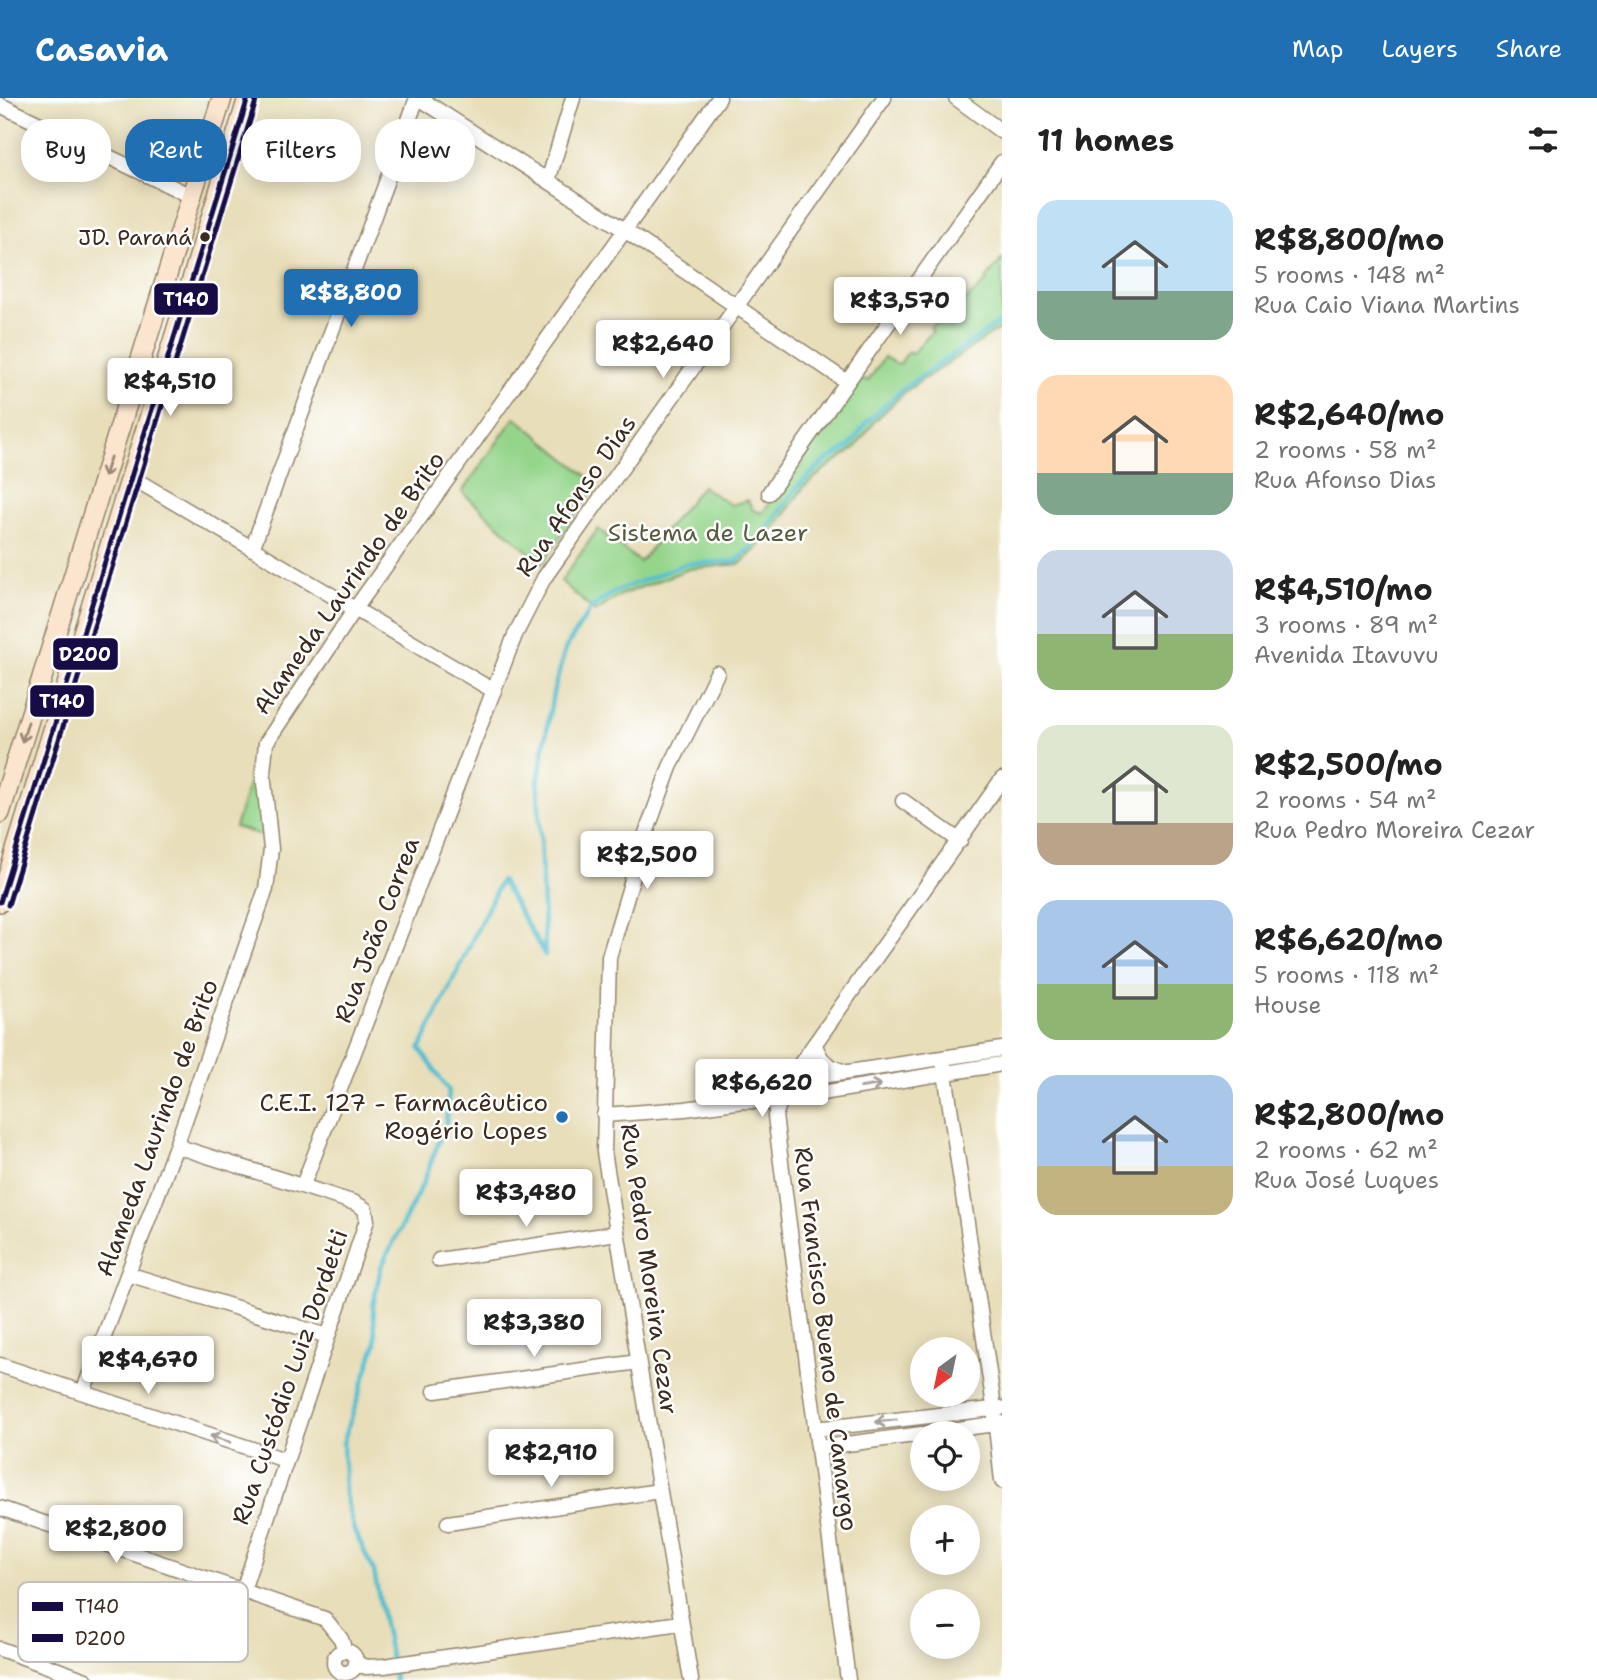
<!DOCTYPE html>
<html lang="en">
<head>
<meta charset="utf-8">
<style>
	body { margin:0; font-family:"Shantell Sans",sans-serif; background:#f2f2f2; color:#222; height:100vh; display:flex; flex-direction:column; font-size:26px; white-space:nowrap }
	* { box-sizing:border-box; margin:0 }
	p { font-size:23px; color:#767676 }
	.icon { flex:none; width:38px; height:38px; fill:none; stroke:currentColor; stroke-width:2; stroke-linecap:round; stroke-linejoin:round }
	.map { position:relative; flex:1; overflow:hidden }
	.details { display:flex; flex-direction:column; background:#fff; width:595px }
	.details>* { flex:none }
	.guide { position:absolute; left:21px; top:21px; width:665px; height:63px; display:flex; gap:14px }
	.needle { width:46px; rotate:213deg }
	.fabs { position:absolute; left:910px; top:1239px; display:grid; gap:14px }
	.fabs a { display:grid; place-items:center; width:70px; height:70px; border-radius:50%; background:#fff; box-shadow:0 4px 18px #0003; font-size:35px }
	.price { position:absolute; translate:-50% -60px; padding:0 16px; border-radius:7px; background:#fff; color:#222; font-size:23px; line-height:46px; filter:drop-shadow(0 2px 4px #0008) }
	.price::after { content:''; position:absolute; left:50%; top:42px; width:21px; height:16px; margin-left:-10px; background:inherit; clip-path:polygon(0 0,100% 0,50% 100%) }
	.price.active { background:#1f6fb2; color:#fff }
	ul { padding:0; list-style:none }
	li { display:flex; align-items:center; gap:21px; height:175px; padding:0 35px }
	li span { display:grid; place-items:center; flex:none; width:196px; height:140px; border-radius:21px; color:#555 }
	li>.icon { margin-inline-start:auto }
	span .icon { width:84px; height:84px; fill:#fffc; stroke-width:1 }
	li b { font-size:30px }
	h2 { display:flex; justify-content:space-between; align-items:center; height:84px; padding:0 35px; font-size:30px }
	.pill { padding:0 24px; border-radius:28px; background:#fff; box-shadow:0 4px 18px #0003; font-size:24px; line-height:63px }
	.pill.active { background:#1f6fb2; color:#fff }
	header { display:flex; align-items:center; gap:42px; box-sizing:border-box; height:98px; padding:0 35px; background:#1f6fb2; color:#fff }
	header strong { font-size:33px }
	nav { display:flex; gap:38px; margin-inline-start:auto; font-size:24px }
	main { display:flex; flex:1; min-height:0 }
	.map>svg:first-child { display:block }
	.green { fill:#95d58b; stroke:#688054; stroke-width:2 }
	.lines { fill:none; stroke-linecap:round; stroke-linejoin:round }
	.stream { stroke:#53bece; stroke-width:4.5 }
	.minor-casing { stroke:#92846c; stroke-width:17 }
	.secondary-casing { stroke:#92846c; stroke-width:22 }
	.minor { stroke:#fff; stroke-width:14 }
	.secondary { stroke:#fce5cf; stroke-width:19 }
	.bus-1-casing { stroke:#fff; stroke-width:10 }
	.bus-2-casing { stroke:#fff; stroke-width:10 }
	.bus-1 { stroke:#170c46; stroke-width:5 }
	.bus-2 { stroke:#170c46; stroke-width:5 }
	.oneway { stroke:#9c8876 }
	.oneway2 { stroke:#a79f9a }
	.bus-dot { fill:#3b2a1e; stroke:#fff; stroke-width:2.5 }
	.poi-dot { fill:#1f6fb2; stroke:#fff; stroke-width:2.5 }
	.labels { text-anchor:middle; dominant-baseline:central; stroke-width:5; stroke-linejoin:round; paint-order:stroke }
	.bus-label { font-size:22px; fill:#3b2a1e; stroke:#fff; text-anchor:end }
	.street-label { font-size:24px; fill:#3b2a1e; stroke:#fff }
	.park-label { font-size:24px; fill:#565d3f; stroke:#fff }
	.poi-label { font-size:24px; fill:#3b2a1e; stroke:#fff; text-anchor:end }
	.key { fill:#fff; stroke:#c4bfbc; stroke-width:2 }
	.key-label { font-size:19px; fill:#3b2a1e }
	.line-badge { stroke:#fff; stroke-width:2.5 }
	.badge-label { font-size:19px; text-anchor:middle; font-weight:bold; fill:#fff }
</style>
</head>
<body>
<header>
<strong>Casavia</strong>
<nav><a>Map</a><a>Layers</a><a>Share</a></nav>
</header>
<main>
<div class="map">
<svg width="1002" height="1582" viewBox="0 0 1002 1582">
	<rect width="100%" height="100%" fill="#fff"/>
	<filter id="ink" filterUnits="userSpaceOnUse"><feTurbulence type="fractalNoise" baseFrequency=".0143" numOctaves="2"/><feDisplacementMap in="SourceGraphic" scale="14" xChannelSelector="R" yChannelSelector="G"/><feConvolveMatrix kernelMatrix="1 2 1 2 8 2 1 2 1" color-interpolation-filters="sRGB"/></filter>
	<filter id="wash" filterUnits="userSpaceOnUse"><feTurbulence type="fractalNoise" baseFrequency=".00686" numOctaves="4" result="noise"/><feDisplacementMap in="SourceGraphic" scale="28" xChannelSelector="R" yChannelSelector="G"/><feGaussianBlur stdDeviation="1.57" result="paint"/><feColorMatrix in="noise" values="0 0 0 0 0 0 0 0 0 0 0 0 0 0 0 0 0 1.4 0 .05"/><feComposite in="paint" operator="in"/></filter>
	<g filter="url(#wash)">
		<rect width="100%" height="100%" fill="#e8deba"/>
		<!-- green -->
		<path class="green" d="M1002,161V229L906,293L874,324L855,350L825,371L804,389L767,441L740,466L689,471L621,497L595,514L561,483L598,431L640,464L702,388L731,407L748,402L753,412L762,415L861,281L868,283L884,259L899,267L908,254L912,256L933,233L930,229L941,222L943,223L987,183L986,181Z
			M515,319L597,386L542,466L462,394Z
			M258,663L263,738L235,729L255,665Z"/>
		<g class="lines">
			<!-- stream -->
			<path class="stream" d="M395,1582L374,1474L354,1432L345,1397L343,1345L376,1245L373,1208L381,1169L424,1083L446,1024L449,993L420,951L501,782L545,857L538,685L553,595L566,549L592,509L616,493L685,466L737,463L761,439L799,387L824,364L850,348L867,324L904,290L1002,223"/>
		</g>
	</g>
	<g filter="url(#ink)">
		<g class="lines">
			<!-- minor casing -->
			<g class="minor-casing">
				<path id="minor" d="M419,0L626,133L847,284
					M956,0L1002,34
					M0,7L191,98
					M548,83L573,0
					M131,379L494,593
					M769,395L1002,64
					M252,451L417,0
					M903,703L960,743
					M815,946C819,962 828,969 843,973
					M943,961L993,1302L1002,1383
					M747,1001L802,981L1002,951
					M604,1017L685,1011L743,1003L766,1004L1002,966
					M176,1048L355,1105L365,1111L367,1122L243,1492
					M303,1087L515,537L544,480L884,0
					M439,1162L617,1135
					M128,1176L327,1238
					M0,1267L285,1362
					M435,1293L638,1264
					M83,1294L176,1048L266,791L271,751L263,674L266,645L355,511L719,0
					M815,1331L1001,1310
					M928,1335L1002,1325
					M817,1350L922,1336
					M0,1410L325,1521L341,1541L345,1553
					M448,1425L659,1393
					M0,1551L86,1582
					M334 1564a11 11 0 1 1 22 0a11 11 0 1 1-22 0Z
					M356,1565L366,1569L384,1568L680,1525
					M691,1582L604,1054L609,859L645,738L670,669L717,575
					M848,1582L775,1018L787,985L1002,681"/>
			</g>
			<!-- secondary casing -->
			<g class="secondary-casing">
				<path id="secondary" d="M0,715L222,0
					M0,804L248,0"/>
			</g>
			<!-- minor -->
			<use href="#minor" class="minor"/>
			<!-- secondary -->
			<use href="#secondary" class="secondary"/>
			<!-- bus-1 casing -->
			<g class="bus-1-casing">
				<path id="bus-1" d="M0,804L248,0"/>
			</g>
			<!-- bus-2 casing -->
			<g class="bus-2-casing">
				<path id="bus-2" d="M8,807L256,3"/>
			</g>
			<!-- bus-1 -->
			<use href="#bus-1" class="bus-1"/>
			<!-- bus-2 -->
			<use href="#bus-2" class="bus-2"/>
		</g>
		<!-- one-way arrows -->
		<defs><path id="oneway-shaft" d="M-6 0H5M1.5-3L5.5 0L1.5 3" fill="none" stroke-width="1.6" stroke-linecap="round" stroke-linejoin="round" transform="scale(1.75)"/></defs>
		<g class="oneway">
			<use href="#oneway-shaft" transform="translate(107 369) rotate(108)"/>
			<use href="#oneway-shaft" transform="translate(25 634) rotate(107)"/>
		</g>
		<g class="oneway2">
			<use href="#oneway-shaft" transform="translate(871 988) rotate(-9)"/>
			<use href="#oneway-shaft" transform="translate(886 1323) rotate(174)"/>
			<use href="#oneway-shaft" transform="translate(220 1341) rotate(-161)"/>
		</g>
	</g>
	<!-- markers -->
	<circle class="bus-dot" cx="205" cy="139" r="6"/>
	<circle class="poi-dot" cx="562" cy="1019" r="7"/>
	<g class="labels">
		<!-- bus labels -->
		<g class="bus-label">
			<text x="192" y="139">JD. Paraná</text>
		</g>
		<!-- street labels -->
		<g class="street-label">
			<text transform="translate(576 398) rotate(-55)">Rua Afonso Dias</text>
			<text transform="translate(349 485) rotate(-55)">Alameda Laurindo de Brito</text>
			<text transform="translate(377 832) rotate(-69)">Rua João Correa</text>
			<text transform="translate(157 1030) rotate(-70)">Alameda Laurindo de Brito</text>
			<text transform="translate(649 1171) rotate(82)">Rua Pedro Moreira Cezar</text>
			<text transform="translate(826 1241) rotate(83)">Rua Francisco Bueno de Camargo</text>
			<text transform="translate(290 1279) rotate(-71)">Rua Custódio Luiz Dordetti</text>
		</g>
		<!-- park labels -->
		<g class="park-label">
			<text x="708" y="435">Sistema de Lazer</text>
		</g>
		<!-- poi labels -->
		<g class="poi-label">
			<text x="548" y="1005">C.E.I. 127 - Farmacêutico<tspan x="548" dy="28">Rogério Lopes</tspan></text>
		</g>
	</g>
	<!-- legend -->
	<rect x="18" y="1484" width="230" height="80" rx="10" class="key"/>
	<rect x="32" y="1504" width="31" height="9" fill="#170c46"/>
	<rect x="32" y="1536" width="31" height="8" fill="#170c46"/>
	<g class="key-label">
		<text x="75" y="1515">T140</text>
		<text x="75" y="1547">D200</text>
	</g>
	<g class="line-badge">
		<rect x="153" y="184" width="66" height="34" rx="7" fill="#170c46"/>
		<rect x="52" y="539" width="67" height="34" rx="7" fill="#170c46"/>
		<rect x="29" y="586" width="66" height="34" rx="7" fill="#170c46"/>
	</g>
	<g class="badge-label">
		<text x="186" y="208">T140</text>
		<text x="85" y="563">D200</text>
		<text x="62" y="610">T140</text>
	</g>
</svg>
<div class="fabs">
<a><svg class="needle" viewBox="-14 -14 28 28"><path d="M0-13l5 13h-10z" fill="#e53935"/><path d="M0 13l5-13h-10z" fill="#767676"/></svg></a>
<a><svg class="icon" aria-label="locate" viewBox="0 0 24 24"><circle cx="12" cy="12" r="6"/><path d="M12 2v4M12 18v4M2 12h4M18 12h4"/></svg></a>
<a>+</a>
<a>−</a>
</div>
<b class="price active" style="left:351px;top:231px">R$8,800</b>
<b class="price" style="left:900px;top:239px">R$3,570</b>
<b class="price" style="left:663px;top:282px">R$2,640</b>
<b class="price" style="left:170px;top:320px">R$4,510</b>
<b class="price" style="left:647px;top:793px">R$2,500</b>
<b class="price" style="left:762px;top:1021px">R$6,620</b>
<b class="price" style="left:526px;top:1131px">R$3,480</b>
<b class="price" style="left:534px;top:1261px">R$3,380</b>
<b class="price" style="left:148px;top:1298px">R$4,670</b>
<b class="price" style="left:551px;top:1391px">R$2,910</b>
<b class="price" style="left:116px;top:1467px">R$2,800</b>
<div class="guide">
<a class="pill">Buy</a>
<a class="pill active">Rent</a>
<a class="pill">Filters</a>
<a class="pill">New</a>
</div>
</div>
<section class="details">
<h2>11 homes<svg class="icon" aria-label="filters" viewBox="0 0 24 24"><path d="M4 7h16M4 17h16"/><circle cx="9" cy="7" r="2"/><circle cx="15" cy="17" r="2"/></svg></h2>
<ul>
<li><span style="background:linear-gradient(#bfe0f5 65%,#7fa58c 0)"><svg class="icon" aria-label="home" viewBox="0 0 24 24"><path d="M3 11l9-7 9 7M6 9v11h12V9"/></svg></span><div><b>R$8,800/mo</b><p>5 rooms · 148 m²</p><p>Rua Caio Viana Martins</p></div></li>
<li><span style="background:linear-gradient(#ffd9b3 70%,#7fa58c 0)"><svg class="icon" aria-label="home" viewBox="0 0 24 24"><path d="M3 11l9-7 9 7M6 9v11h12V9"/></svg></span><div><b>R$2,640/mo</b><p>2 rooms · 58 m²</p><p>Rua Afonso Dias</p></div></li>
<li><span style="background:linear-gradient(#c9d6e8 60%,#8fb573 0)"><svg class="icon" aria-label="home" viewBox="0 0 24 24"><path d="M3 11l9-7 9 7M6 9v11h12V9"/></svg></span><div><b>R$4,510/mo</b><p>3 rooms · 89 m²</p><p>Avenida Itavuvu</p></div></li>
<li><span style="background:linear-gradient(#dfe7d0 70%,#b9a48a 0)"><svg class="icon" aria-label="home" viewBox="0 0 24 24"><path d="M3 11l9-7 9 7M6 9v11h12V9"/></svg></span><div><b>R$2,500/mo</b><p>2 rooms · 54 m²</p><p>Rua Pedro Moreira Cezar</p></div></li>
<li><span style="background:linear-gradient(#a9c7e8 60%,#8fb573 0)"><svg class="icon" aria-label="home" viewBox="0 0 24 24"><path d="M3 11l9-7 9 7M6 9v11h12V9"/></svg></span><div><b>R$6,620/mo</b><p>5 rooms · 118 m²</p><p>House</p></div></li>
<li><span style="background:linear-gradient(#a9c7e8 65%,#c2b280 0)"><svg class="icon" aria-label="home" viewBox="0 0 24 24"><path d="M3 11l9-7 9 7M6 9v11h12V9"/></svg></span><div><b>R$2,800/mo</b><p>2 rooms · 62 m²</p><p>Rua José Luques</p></div></li>
</ul>
</section>
</main>
</body>
</html>
